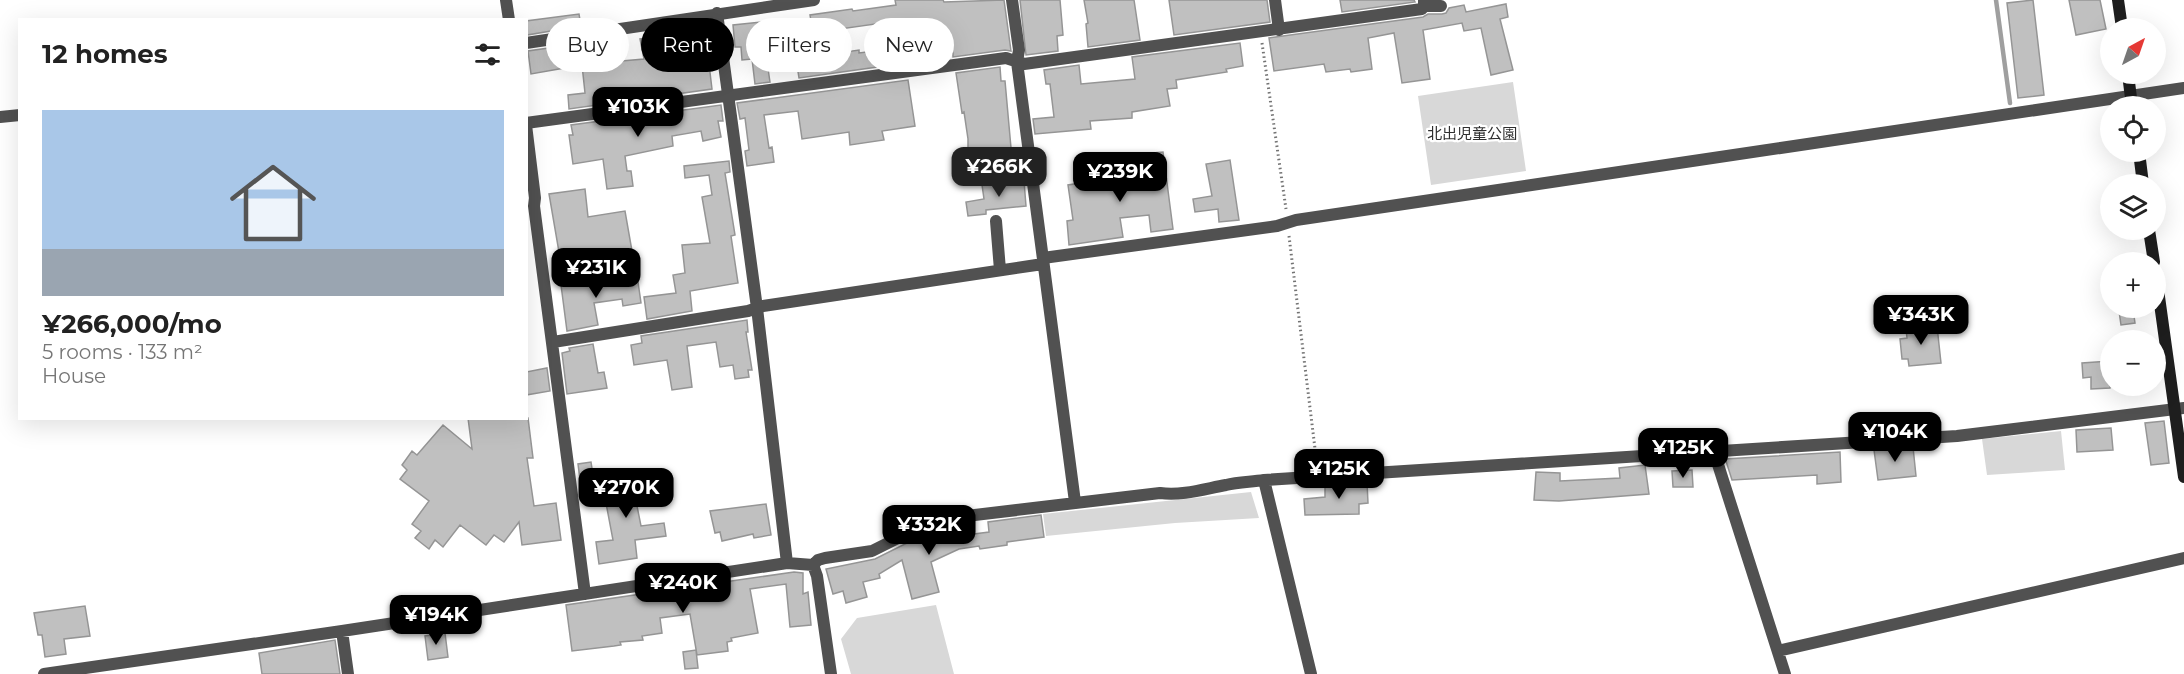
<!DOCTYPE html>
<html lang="en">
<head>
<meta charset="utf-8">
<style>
	body { margin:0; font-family:Montserrat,"Noto Sans JP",sans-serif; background:#f2f2f2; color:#222; height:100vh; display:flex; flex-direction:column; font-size:22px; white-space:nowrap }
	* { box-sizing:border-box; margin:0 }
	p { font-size:20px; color:#767676 }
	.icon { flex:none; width:33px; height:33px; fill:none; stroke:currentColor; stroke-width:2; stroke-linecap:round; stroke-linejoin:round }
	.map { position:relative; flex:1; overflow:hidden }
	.sheet { position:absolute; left:18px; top:18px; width:510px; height:402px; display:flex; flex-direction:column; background:#fff; border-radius:0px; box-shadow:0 6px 24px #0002 }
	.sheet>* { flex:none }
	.top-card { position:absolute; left:546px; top:18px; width:570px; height:54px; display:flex; gap:12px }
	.needle { width:39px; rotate:40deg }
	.buttons { position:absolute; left:2100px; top:18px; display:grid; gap:12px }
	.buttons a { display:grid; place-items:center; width:66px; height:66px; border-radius:50%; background:#fff; box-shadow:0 6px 24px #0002; font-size:30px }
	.price { position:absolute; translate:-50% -51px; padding:0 14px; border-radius:12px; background:#000; color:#fff; font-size:20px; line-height:39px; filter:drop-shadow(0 2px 3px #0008) }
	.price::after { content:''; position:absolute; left:50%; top:36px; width:18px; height:14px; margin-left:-9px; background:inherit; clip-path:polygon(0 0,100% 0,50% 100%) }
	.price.current { background:#222; color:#fff }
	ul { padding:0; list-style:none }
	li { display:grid; align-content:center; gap:12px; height:318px; padding:0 24px }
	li+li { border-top:2px solid #e0e0e0 }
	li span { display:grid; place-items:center; height:186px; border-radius:0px; color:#555 }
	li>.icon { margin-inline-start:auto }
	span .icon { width:108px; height:108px; fill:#fffc; stroke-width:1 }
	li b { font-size:26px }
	h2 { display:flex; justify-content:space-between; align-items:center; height:72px; padding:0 24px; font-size:26px }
	.tag { padding:0 21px; border-radius:27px; background:#fff; box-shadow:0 6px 24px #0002; font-size:21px; line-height:54px }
	.tag.current { background:#000; color:#fff }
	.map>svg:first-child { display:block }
	.green { fill:#d8d8d8 }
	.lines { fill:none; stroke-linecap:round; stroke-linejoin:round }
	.stream { stroke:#9f9f9f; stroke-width:4.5 }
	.building { fill:#c0c0c0; stroke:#959595; stroke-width:1.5 }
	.path { stroke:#737373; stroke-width:3; stroke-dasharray:1.5 3; stroke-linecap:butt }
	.street { stroke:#515151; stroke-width:12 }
	.secondary { stroke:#1e1e1e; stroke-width:12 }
	.labels { text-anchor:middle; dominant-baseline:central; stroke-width:4.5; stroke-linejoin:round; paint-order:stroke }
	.park-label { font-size:15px; fill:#2f2f2f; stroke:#fff }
</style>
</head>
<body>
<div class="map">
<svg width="2184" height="674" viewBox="0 0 2184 674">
	<rect width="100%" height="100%" fill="#fff"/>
	<!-- green -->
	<path class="green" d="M1513,82L1526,171L1431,185L1418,96Z
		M2061,431L2065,470L1987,475L1982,439Z
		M1251,492L1259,518L1175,523L1046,536L1043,514Z
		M936,605L954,674H851L841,639L857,618Z"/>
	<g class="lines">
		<!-- stream -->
		<path class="stream" d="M1996,0L2010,103"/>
	</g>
	<!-- building -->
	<path class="building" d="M895,0H943L944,2L1004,0L1011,51L1005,50L953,57V53L938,55L935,31L898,36L896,21L805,34L803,22L811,21L810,15L852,9L853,11L896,5Z
		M1020,0H1060L1063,35L1057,36L1058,51L1026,55Z
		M1084,0H1134L1140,40L1088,47L1086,24L1088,23Z
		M1169,0H1267L1270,22L1174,35Z
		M1340,0H1414L1415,2L1342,12Z
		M2033,0L2044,95L2018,98L2007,3Z
		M2069,0H2100L2106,29L2076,35Z
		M1506,4L1508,17L1500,19L1513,70L1491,75L1481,28L1464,31L1462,23L1423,30L1430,79L1402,83L1394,33L1368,38L1372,69L1351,72L1350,69L1326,72L1324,64L1274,71L1269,38L1423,17L1428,14H1442L1446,13L1449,8L1464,5L1466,12Z
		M579,14L581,26L527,35L526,21Z
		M761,22L770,82L755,84L752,59L742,60L741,47H735L733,25Z
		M705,31L712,89L569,109L568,95L585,93L582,65L531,74L528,51L583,43L584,49L609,46L610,62L644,59L640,39Z
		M1240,43L1243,66L1226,69L1227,72L1176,80L1177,88L1167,89L1170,106L1132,112V118L1090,121L1091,129L1035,134L1033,119L1054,117L1050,84H1046L1044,70L1079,65L1081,84L1135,79L1132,57Z
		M907,44L909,58H905L906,63L799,78L796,59L859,50V53L891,49L890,46Z
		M1000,67L1001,81H1005L1012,159L968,162V139L964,112L962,113L956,73Z
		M908,80L915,126L882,131L884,140L850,145L849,132L802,139L798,111L764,115L769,148L772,147L774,162L747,166L745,151L749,150L745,118L740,119L737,103Z
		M721,105L723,121H718L721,137L703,141L701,131L672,136L673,146L625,156L627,171H631L633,186L607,189L603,159L573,164L569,135H573L571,125Z
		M1163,152L1173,229L1151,232L1149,215L1120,218L1123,237L1069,245L1067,221L1073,220L1068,185L1145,173L1142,154Z
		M1230,160L1239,220L1219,222L1218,209L1195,212L1193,199L1212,196L1206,164Z
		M729,161L730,172L725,173L735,235L731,236L738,283L690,291L692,311L647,319L644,297L676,293L673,275L685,273L682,245L710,243L702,197L712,195L709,175L685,178L684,166Z
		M1024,181L1026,206L986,210V214L968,216L966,202L984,199L982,185Z
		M585,189L588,217L625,211L632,251L557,265L556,252H559L549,194Z
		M637,275L641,303L623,306L622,299L594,303L598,325L567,331L561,285Z
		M2133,309L2135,323L2121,325L2119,311Z
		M747,320L748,332H746L752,370H748L749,377L735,379L733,365L720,367L716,342L687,346L692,387L672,390L667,360L634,365L631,345L642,343L641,336Z
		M1937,326L1941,363L1909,366L1908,359H1902L1900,339L1907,338L1906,329Z
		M593,344L598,373L604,372L607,388L567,394L562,353L570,351L569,348Z
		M2110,361V388L2091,389V377L2083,378L2082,363Z
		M547,368L550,391L526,395V372Z
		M468,418H528L533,458H527L534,506L556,503L561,540L522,545L519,522L504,542L494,535L486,545L460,525L443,547L435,540L429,549L415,538L421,531L412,524L429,501L400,479L407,470L402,465L412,451L417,455L443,425L472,449Z
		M2164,421L2169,463L2151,465L2145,423Z
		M2111,428L2113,450L2077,452L2076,430Z
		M1913,447L1916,476L1878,480L1874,450Z
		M1840,452L1841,482L1817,484V475L1732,480L1726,461L1725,459Z
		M591,462L596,494L582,496L578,464Z
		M1645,465L1649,494L1559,501L1534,500L1536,472L1560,473V481L1620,478L1619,468Z
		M1692,470L1693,487H1673L1672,471Z
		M648,474L652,492L635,496L641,526L664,523L666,536L635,540L637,558L599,564L596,542L613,540L602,482Z
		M1367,482L1368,503L1359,504V514L1305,515L1304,499L1325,497V484Z
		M766,504L771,535L754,538L753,534L722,541L720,532L715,533L710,511Z
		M1041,515L1044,537L1007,542V545L980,549L979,546L959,549L931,562L939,592L912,599L902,560L879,574L880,578L863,582L867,597L846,603L843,591L833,594L826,569L875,559L921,536L964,525L966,535L989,532L988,522Z
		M794,572L803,573V594L808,592L811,625L790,627L786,584L750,589L758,633L731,638L732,641L727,642L728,651L697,655L690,614L660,618L662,633L642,636L643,640L620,642L621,645L614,646L572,651L566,605Z
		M85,606L90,636L64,639L66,654L45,657L42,635H38L34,613Z
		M445,633L448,657L428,660L425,636Z
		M335,640L340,674H262L259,653Z
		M696,650L698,668L685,669L683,652Z"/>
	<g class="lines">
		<!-- path -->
		<path class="path" d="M1262,43L1286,209
			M1289,236L1317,465"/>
		<!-- street -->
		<path class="street" d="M506,0L509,20
			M1012,0L1019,50L1017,62L1075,502
			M1275,0L1279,30
			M1424,6H1441
			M717,13L757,308L787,563
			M526,43L814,0
			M0,117L20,115
			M526,123L1006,58L1024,64L1422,9L1424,6V0
			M526,125L535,198L534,206L585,594
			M996,221L1000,270
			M1043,258L1277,226L1296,220L2184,88
			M553,342L748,311L763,306L1043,264
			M1714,452L1785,674
			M1264,480L1311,674
			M813,565L818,560L825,558L872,551L918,528L966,516L1160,493C1182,496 1204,489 1226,485C1238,482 1251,482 1264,480L1957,436L2184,408
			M813,565L817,576L831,674
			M342,631L348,674
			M1778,651L2184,558
			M44,674L342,631L787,563L813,565"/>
		<!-- secondary -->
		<path class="secondary" d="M2118,0L2122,28
			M2128,74L2132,106
			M2139,152L2143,184
			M2149,230L2154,262
			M2156,275L2184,477"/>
	</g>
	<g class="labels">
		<!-- park labels -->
		<g class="park-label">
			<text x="1472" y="133">北出児童公園</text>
		</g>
	</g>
</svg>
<div class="buttons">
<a><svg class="needle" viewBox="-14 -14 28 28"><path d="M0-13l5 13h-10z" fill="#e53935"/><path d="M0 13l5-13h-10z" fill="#767676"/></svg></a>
<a><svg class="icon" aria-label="locate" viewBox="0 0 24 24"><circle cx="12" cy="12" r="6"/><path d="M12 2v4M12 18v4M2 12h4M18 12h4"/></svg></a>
<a><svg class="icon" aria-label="layers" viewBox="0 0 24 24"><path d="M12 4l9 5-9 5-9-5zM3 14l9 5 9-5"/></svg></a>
<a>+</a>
<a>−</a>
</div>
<b class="price" style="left:638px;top:138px">¥103K</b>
<b class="price current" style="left:999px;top:198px">¥266K</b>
<b class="price" style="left:1120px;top:203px">¥239K</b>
<b class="price" style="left:596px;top:299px">¥231K</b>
<b class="price" style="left:1921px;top:346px">¥343K</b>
<b class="price" style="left:1895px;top:463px">¥104K</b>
<b class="price" style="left:1683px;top:479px">¥125K</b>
<b class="price" style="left:1339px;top:500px">¥125K</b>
<b class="price" style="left:626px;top:519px">¥270K</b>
<b class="price" style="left:929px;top:556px">¥332K</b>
<b class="price" style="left:683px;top:614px">¥240K</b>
<b class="price" style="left:436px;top:646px">¥194K</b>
<div class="top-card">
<a class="tag">Buy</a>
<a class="tag current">Rent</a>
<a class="tag">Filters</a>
<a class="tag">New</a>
</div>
<section class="sheet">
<h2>12 homes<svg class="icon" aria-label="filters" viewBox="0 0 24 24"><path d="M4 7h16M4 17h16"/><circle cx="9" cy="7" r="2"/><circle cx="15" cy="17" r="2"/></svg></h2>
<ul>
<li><span style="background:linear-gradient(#a9c7e8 75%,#9aa5b1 0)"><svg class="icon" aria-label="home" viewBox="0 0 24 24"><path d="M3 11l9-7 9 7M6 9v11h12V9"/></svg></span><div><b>¥266,000/mo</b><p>5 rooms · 133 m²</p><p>House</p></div></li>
</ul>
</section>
</div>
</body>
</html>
